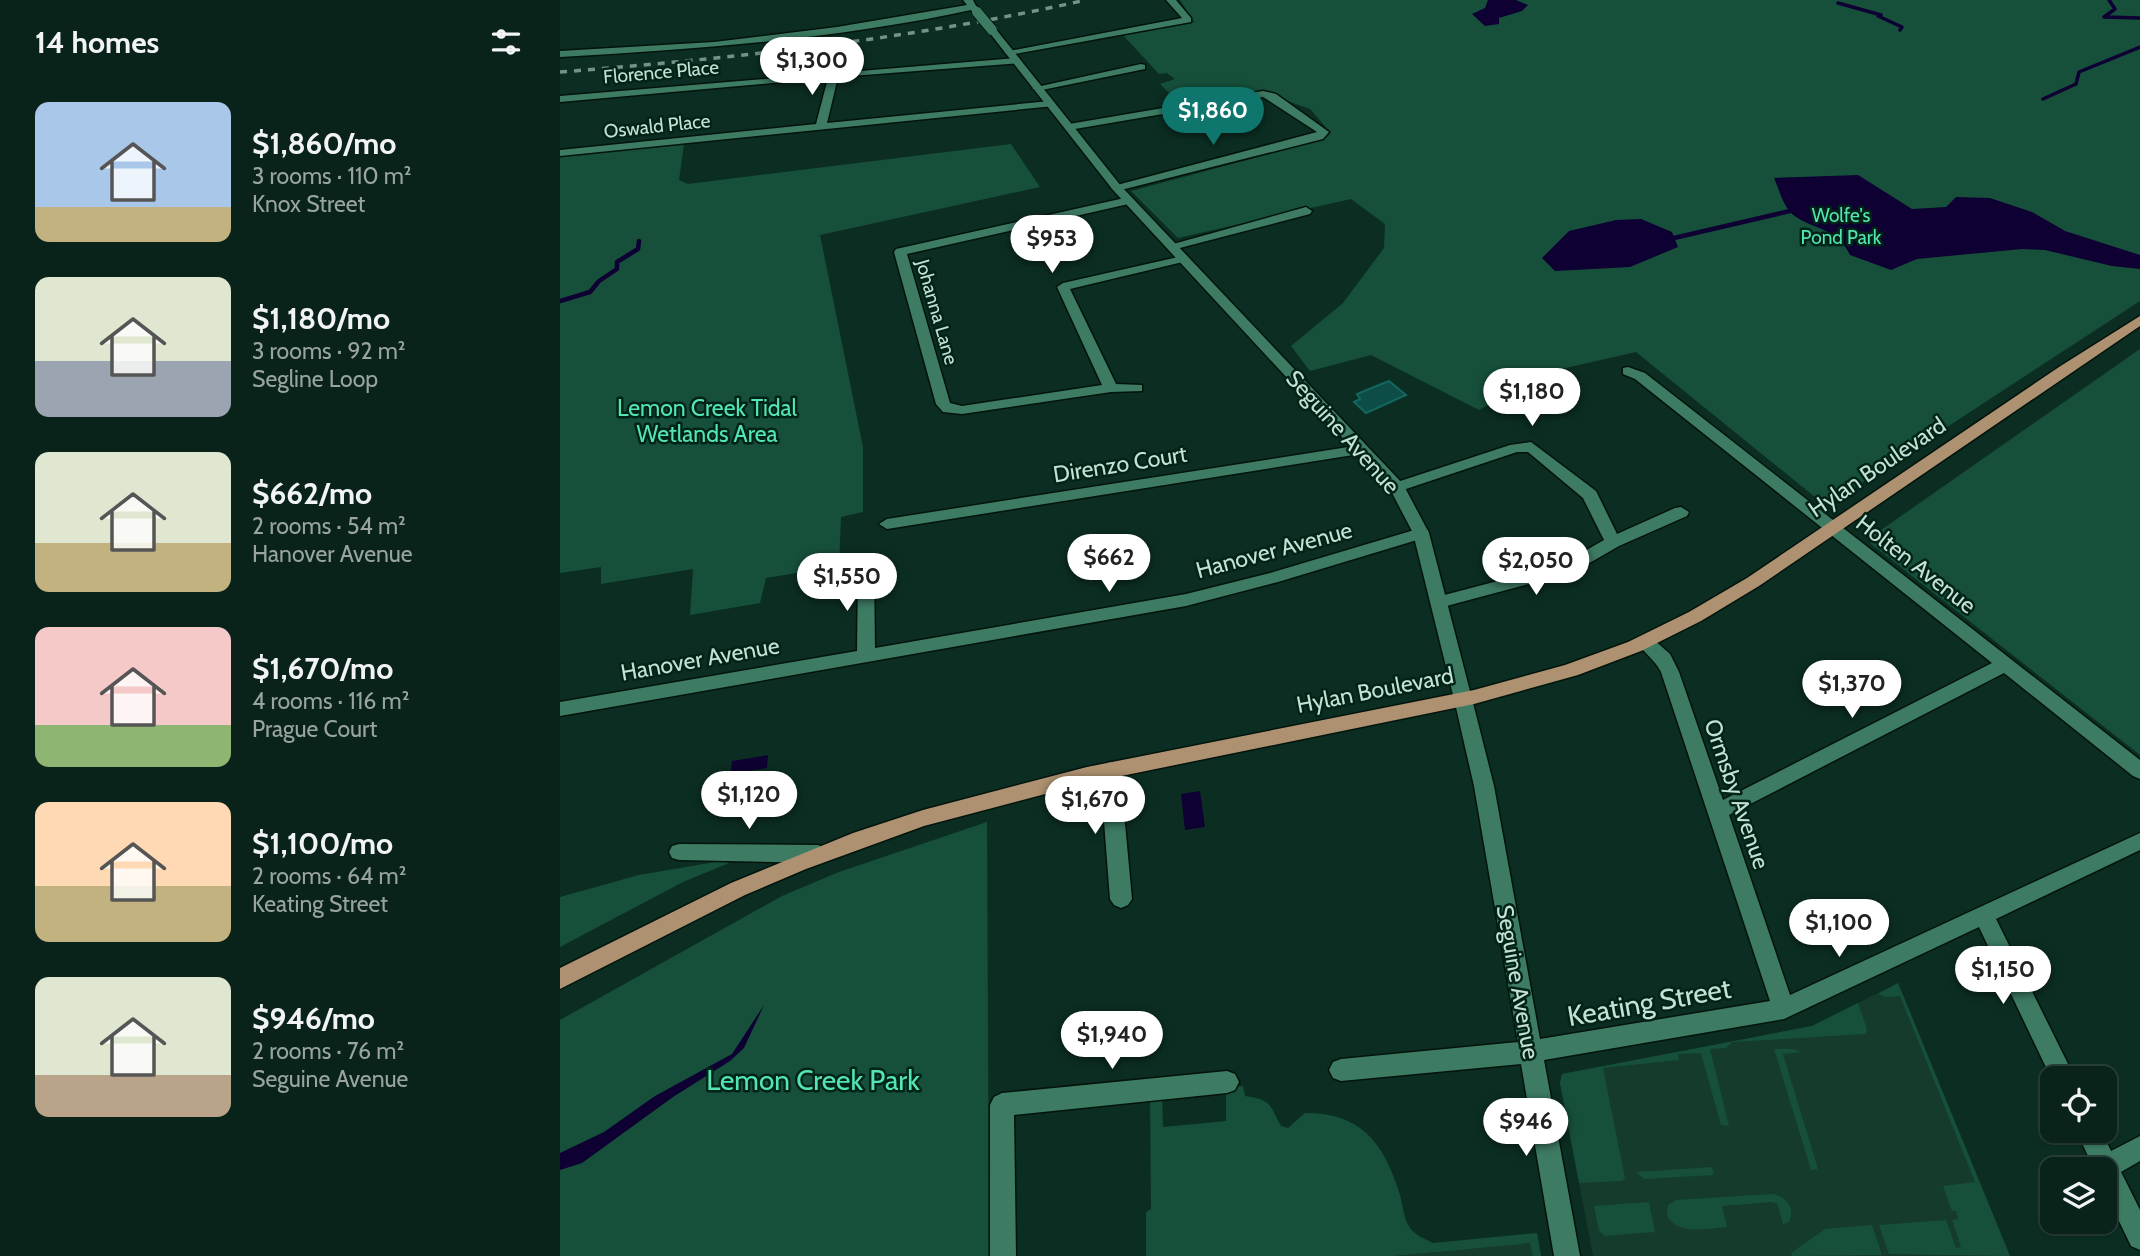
<!DOCTYPE html>
<html lang="en">
<head>
<meta charset="utf-8">
<style>
	body { margin:0; font-family:Cabin,sans-serif; background:#172f27; color:#f1f3f6; height:100vh; display:flex; flex-direction:column; font-size:26px; white-space:nowrap }
	* { box-sizing:border-box; margin:0 }
	p { font-size:23px; color:#99a4a2 }
	.icon { flex:none; width:38px; height:38px; fill:none; stroke:currentColor; stroke-width:2; stroke-linecap:round; stroke-linejoin:round }
	.map { position:relative; flex:1; overflow:hidden }
	.side { display:flex; flex-direction:column; background:#09221a; width:560px }
	.side>* { flex:none }
	.controls { position:absolute; left:1480px; top:1066px; display:grid; gap:14px }
	.controls a { display:grid; place-items:center; width:77px; height:77px; border-radius:14px; background:#09221a; box-shadow:0 2px 5px #0004,0 0 0 2px #293f39; font-size:35px }
	.price { position:absolute; translate:-50% -60px; padding:0 16px; border-radius:24px; background:#fff; color:#222; font-size:23px; line-height:46px; filter:drop-shadow(0 2px 4px #0008) }
	.price::after { content:''; position:absolute; left:50%; top:42px; width:21px; height:16px; margin-left:-10px; background:inherit; clip-path:polygon(0 0,100% 0,50% 100%) }
	.price.current { background:#0f766e; color:#fff }
	ul { padding:0; list-style:none }
	li { display:flex; align-items:center; gap:21px; height:175px; padding:0 35px }
	li span { display:grid; place-items:center; flex:none; width:196px; height:140px; border-radius:14px; color:#555 }
	li>.icon { margin-inline-start:auto }
	span .icon { width:84px; height:84px; fill:#fffc; stroke-width:1 }
	li b { font-size:30px }
	h2 { display:flex; justify-content:space-between; align-items:center; height:84px; padding:0 35px; font-size:30px }
	main { display:flex; flex:1; min-height:0 }
	.map>svg:first-child { display:block }
	.built { fill:#143b2c }
	.green { fill:#16503b }
	.water { fill:#0e0032 }
	.lines { fill:none; stroke-linecap:round; stroke-linejoin:round }
	.stream-far1 { stroke:#0e0032; stroke-width:3.5 }
	.stream { stroke:#0e0032; stroke-width:4.5 }
	.building { fill:#0e4d47; stroke:#13675f; stroke-width:2 }
	.minor-casing { stroke:#03140d; stroke-width:3 }
	.tertiary-casing { stroke:#03140d; stroke-width:3 }
	.primary-casing { stroke:#03140d; stroke-width:3 }
	.minor { fill:#3d7b63; fill-rule:evenodd }
	.tertiary { fill:#3d7b63; fill-rule:evenodd }
	.primary { fill:#ad9170; fill-rule:evenodd }
	.rail { stroke:#739386; stroke-width:3.5; stroke-dasharray:7 7; stroke-linecap:butt }
	.tertiary-bridge-casing { stroke:#03140d; stroke-width:12; stroke-linecap:butt }
	.tertiary-bridge { stroke:#3d7b63; stroke-width:10 }
	.labels { text-anchor:middle; dominant-baseline:central; stroke-width:5; stroke-linejoin:round; paint-order:stroke }
	.far-street-label { font-size:19px; fill:#c4e2d4; stroke:#022418 }
	.far-park-label { font-size:19px; fill:#53e6b2; stroke:#022418 }
	.park-label { font-size:23px; fill:#53e6b2; stroke:#022418 }
	.street-label { font-size:23px; fill:#c4e2d4; stroke:#022418 }
	.near-street-label { font-size:28px; fill:#c4e2d4; stroke:#022418 }
	.near-park-label { font-size:28px; fill:#53e6b2; stroke:#022418 }
</style>
</head>
<body>
<main>
<section class="side">
<h2>14 homes<svg class="icon" aria-label="filters" viewBox="0 0 24 24"><path d="M4 7h16M4 17h16"/><circle cx="9" cy="7" r="2"/><circle cx="15" cy="17" r="2"/></svg></h2>
<ul>
<li><span style="background:linear-gradient(#a9c7e8 75%,#c2b280 0)"><svg class="icon" aria-label="home" viewBox="0 0 24 24"><path d="M3 11l9-7 9 7M6 9v11h12V9"/></svg></span><div><b>$1,860/mo</b><p>3 rooms · 110 m²</p><p>Knox Street</p></div></li>
<li><span style="background:linear-gradient(#dfe7d0 60%,#9aa5b1 0)"><svg class="icon" aria-label="home" viewBox="0 0 24 24"><path d="M3 11l9-7 9 7M6 9v11h12V9"/></svg></span><div><b>$1,180/mo</b><p>3 rooms · 92 m²</p><p>Segline Loop</p></div></li>
<li><span style="background:linear-gradient(#dfe7d0 65%,#c2b280 0)"><svg class="icon" aria-label="home" viewBox="0 0 24 24"><path d="M3 11l9-7 9 7M6 9v11h12V9"/></svg></span><div><b>$662/mo</b><p>2 rooms · 54 m²</p><p>Hanover Avenue</p></div></li>
<li><span style="background:linear-gradient(#f6c9c9 70%,#8fb573 0)"><svg class="icon" aria-label="home" viewBox="0 0 24 24"><path d="M3 11l9-7 9 7M6 9v11h12V9"/></svg></span><div><b>$1,670/mo</b><p>4 rooms · 116 m²</p><p>Prague Court</p></div></li>
<li><span style="background:linear-gradient(#ffd9b3 60%,#c2b280 0)"><svg class="icon" aria-label="home" viewBox="0 0 24 24"><path d="M3 11l9-7 9 7M6 9v11h12V9"/></svg></span><div><b>$1,100/mo</b><p>2 rooms · 64 m²</p><p>Keating Street</p></div></li>
<li><span style="background:linear-gradient(#dfe7d0 70%,#b9a48a 0)"><svg class="icon" aria-label="home" viewBox="0 0 24 24"><path d="M3 11l9-7 9 7M6 9v11h12V9"/></svg></span><div><b>$946/mo</b><p>2 rooms · 76 m²</p><p>Seguine Avenue</p></div></li>
</ul>
</section>
<div class="map">
<svg width="1580" height="1256" viewBox="0 0 1580 1256">
	<rect width="100%" height="100%" fill="#0c2e22"/>
	<!-- built -->
	<path class="built" d="M1338,983L1450,1256H1033L1000,1083L1002,1074L1252,1026Z
		M977,1233L981,1256H835L873,1252Z"/>
	<!-- green -->
	<path class="green" d="M620,0H1580V301L1266,506L1076,352L988,372L919,410L811,355L750,371L731,346L783,303L824,248L825,224L791,199L618,238L571,191L762,140L771,133L750,109L704,93L617,101L600,84L615,79L607,73L599,74L562,34L634,22Z
		M115,144H124L119,180L128,184L451,144L480,187L260,235L303,447V512L281,517L279,566L206,578L200,603L130,615L133,569L41,584V567L0,573V155Z
		M1580,349V755L1310,543L1313,541L1311,537Z
		M427,822L429,1256H0V1020L222,896L279,872Z
		M161,861L169,863L123,882L0,947V897L79,875Z
		M1338,983L1450,1256L1329,1254L1319,1225L1386,1220L1396,1248L1401,1247L1392,1220L1398,1219L1396,1211H1392L1383,1186L1415,1182L1340,996L1326,997L1318,994Z
		M1298,1003L1307,1029L1306,1034L1172,1042L1166,1048L1150,1049L1169,1126L1161,1125L1141,1053L1118,1054L1119,1060L1043,1068L1065,1178L1062,1181L1019,1183L1000,1083L1002,1074L1252,1026Z
		M1214,1049H1233L1242,1052L1223,1054L1258,1169L1251,1170Z
		M683,1086L685,1096C713,1100 709,1105 721,1126L728,1128L745,1113C801,1113 823,1142 839,1192C843,1203 843,1218 850,1228C855,1235 865,1239 873,1243L977,1233L981,1256H973L970,1243L835,1256H586V1212L591,1209L590,1096L602,1095L603,1127L666,1121V1088Z
		M1152,1167L1154,1175L1084,1179L1076,1172Z
		M1213,1194C1228,1197 1235,1209 1229,1222L1223,1224L1217,1203L1210,1202L1162,1206L1167,1227C1147,1228 1119,1236 1107,1216L1108,1205L1116,1200Z
		M1089,1202L1095,1232L1045,1236L1039,1231L1034,1206Z
		M1312,1225L1322,1255L1232,1256L1231,1253L1265,1229Z"/>
	<!-- water -->
	<path class="water" d="M928,0H956L968,5L962,11L939,18V24L925,26L912,14L925,8Z
		M1298,175L1352,209L1386,207L1396,197L1430,198L1472,212L1505,231L1580,255V269L1552,266L1485,250L1462,249L1357,259L1331,270L1290,255C1277,228 1258,231 1236,217C1223,208 1220,191 1214,178Z
		M1081,219L1112,232L1118,247L1070,267L995,271L982,258L1009,231L1056,220Z
		M208,755L207,768L182,772L181,779L170,781L172,761Z
		M640,791L645,827L625,830L621,794Z
		M204,1005L184,1048L170,1061L113,1097L22,1163L0,1170V1153L44,1132L95,1096L172,1054Z"/>
	<g class="lines">
		<!-- stream-far1 -->
		<path class="stream-far1" d="M1549,0L1555,9L1544,17L1580,18
			M1278,3L1321,15
			M1318,16L1342,27L1340,30
			M1483,99L1516,84L1519,72L1580,47"/>
		<!-- stream -->
		<path class="stream" d="M1114,238L1230,211
			M0,301L30,292L39,281L57,269V262L78,249L79,241"/>
	</g>
	<!-- building -->
	<path class="building" d="M829,381L846,395L806,413L794,402L800,399L797,394Z"/>
	<g class="lines">
		<!-- minor casing -->
		<g class="minor-casing">
			<path id="minor" d="M606,0H616L631,18V22L449,55L444,52L622,18Z
				M413,4L418,7L416,9C279,39 139,49 0,57V51L154,42L277,27Z
				M456,58L460,59V63L278,77L267,123L490,101L494,102V106L0,156V150L256,124L268,78L0,102V96Z
				M581,64L585,65V69L477,91L472,88Z
				M703,91L716,94L769,132L763,139L557,191L551,188L553,186L757,132L703,97L509,130L504,127L509,124Z
				M569,197L573,199V203L347,254L390,403L402,406L542,385L497,287L503,283L627,255V261L510,289L556,384L582,385V391L551,392L402,414L383,412L376,404L334,252L336,249Z
				M746,207L752,211L750,214L612,250L606,246Z
				M1068,367L1085,373L1580,760V779L1573,776L1444,673L1169,815L1230,995L1580,833V850L1436,919L1515,1078H1493V1082L1419,927L1224,1019L984,1060L1020,1256H994L961,1064L781,1081L773,1078L769,1070L773,1062L781,1059L958,1042L914,786L894,699L896,694H910L912,699L934,786L980,1039L1210,1001L1101,672C1095,660 1084,653 1077,642L1080,638H1092L1110,654L1119,672L1163,800L1432,663L1075,379L1063,374V368Z
				M971,442L1036,491L1057,534L1115,508L1121,507L1129,512L1127,516L1059,546L1014,572L879,608L873,606L870,602L873,598L1002,564L1044,540L1023,498L968,452H957L837,492L829,487L831,484L950,445Z
				M801,445L806,447L809,450L806,453L327,529L319,524L327,519Z
				M861,528L867,529L869,533L867,537L718,582L626,606L0,716V702L297,651L298,570L306,564L314,570L315,648L626,594L710,573Z
				M550,762L557,765L560,770L572,899L568,905L561,908L554,905L550,899L540,770L543,765Z
				M119,844L258,845L265,848L268,854L265,860L258,863L119,860L112,858L109,852L112,846Z
				M667,1071L675,1074L679,1082L675,1090L667,1093L454,1115L456,1256H430V1105L434,1097L442,1093Z
				M1516,1130H1541L1551,1151L1580,1136V1161L1561,1172L1580,1210V1250L1571,1246L1545,1192V1169H1534Z"/>
		</g>
		<!-- tertiary casing -->
		<g class="tertiary-casing">
			<path id="tertiary" d="M403,0H413L420,14H414Z
				M429,28H435L561,186L843,484L869,533L912,699L910,704H896L894,699L853,533L830,489L553,190L429,32Z"/>
		</g>
		<!-- primary casing -->
		<g class="primary-casing">
			<path id="primary" d="M1580,316V326L1199,586L1141,621L1081,651L1018,675L914,704L527,783L364,826L246,869L185,895L0,989V968L171,883L293,833L363,810L527,767L914,690L1005,665L1068,642L1129,612L1187,578L1499,367Z"/>
		</g>
		<!-- minor -->
		<use href="#minor" class="minor"/>
		<!-- tertiary -->
		<use href="#tertiary" class="tertiary"/>
		<!-- primary -->
		<use href="#primary" class="primary"/>
		<!-- rail -->
		<path class="rail" d="M0,72C177,58 352,39 526,0"/>
		<!-- tertiary-bridge casing -->
		<g class="tertiary-bridge-casing">
			<path id="tertiary-bridge" d="M417,12L432,30"/>
		</g>
		<!-- tertiary-bridge -->
		<use href="#tertiary-bridge" class="tertiary-bridge"/>
	</g>
	<g class="labels">
		<!-- far-street labels -->
		<g class="far-street-label">
			<text transform="translate(101 72) rotate(-5)">Florence Place</text>
			<text transform="translate(97 126) rotate(-6)">Oswald Place</text>
			<text transform="translate(377 312) rotate(74)">Johanna Lane</text>
		</g>
		<!-- far-park labels -->
		<g class="far-park-label">
			<text x="1281" y="215">Wolfe's<tspan x="1281" dy="22">Pond Park</tspan></text>
		</g>
		<!-- park labels -->
		<g class="park-label">
			<text x="147" y="408">Lemon Creek Tidal<tspan x="147" dy="26">Wetlands Area</tspan></text>
		</g>
		<!-- street labels -->
		<g class="street-label">
			<text transform="translate(783 432) rotate(48)">Seguine Avenue</text>
			<text transform="translate(560 464) rotate(-9)">Direnzo Court</text>
			<text transform="translate(1317 467) rotate(-34)">Hylan Boulevard</text>
			<text transform="translate(714 550) rotate(-15)">Hanover Avenue</text>
			<text transform="translate(1356 564) rotate(38)">Holten Avenue</text>
			<text transform="translate(140 659) rotate(-10)">Hanover Avenue</text>
			<text transform="translate(815 690) rotate(-11)">Hylan Boulevard</text>
			<text transform="translate(1177 794) rotate(71)">Ormsby Avenue</text>
			<text transform="translate(958 982) rotate(80)">Seguine Avenue</text>
		</g>
		<!-- near-street labels -->
		<g class="near-street-label">
			<text transform="translate(1089 1002) rotate(-10)">Keating Street</text>
		</g>
		<!-- near-park labels -->
		<g class="near-park-label">
			<text x="253" y="1080">Lemon Creek Park</text>
		</g>
	</g>
</svg>
<div class="controls">
<a><svg class="icon" aria-label="locate" viewBox="0 0 24 24"><circle cx="12" cy="12" r="6"/><path d="M12 2v4M12 18v4M2 12h4M18 12h4"/></svg></a>
<a><svg class="icon" aria-label="layers" viewBox="0 0 24 24"><path d="M12 4l9 5-9 5-9-5zM3 14l9 5 9-5"/></svg></a>
</div>
<b class="price" style="left:252px;top:97px">$1,300</b>
<b class="price current" style="left:653px;top:147px">$1,860</b>
<b class="price" style="left:492px;top:275px">$953</b>
<b class="price" style="left:972px;top:428px">$1,180</b>
<b class="price" style="left:549px;top:594px">$662</b>
<b class="price" style="left:976px;top:597px">$2,050</b>
<b class="price" style="left:287px;top:613px">$1,550</b>
<b class="price" style="left:1292px;top:720px">$1,370</b>
<b class="price" style="left:189px;top:831px">$1,120</b>
<b class="price" style="left:535px;top:836px">$1,670</b>
<b class="price" style="left:1279px;top:959px">$1,100</b>
<b class="price" style="left:1443px;top:1006px">$1,150</b>
<b class="price" style="left:552px;top:1071px">$1,940</b>
<b class="price" style="left:966px;top:1158px">$946</b>
</div>
</main>
</body>
</html>
